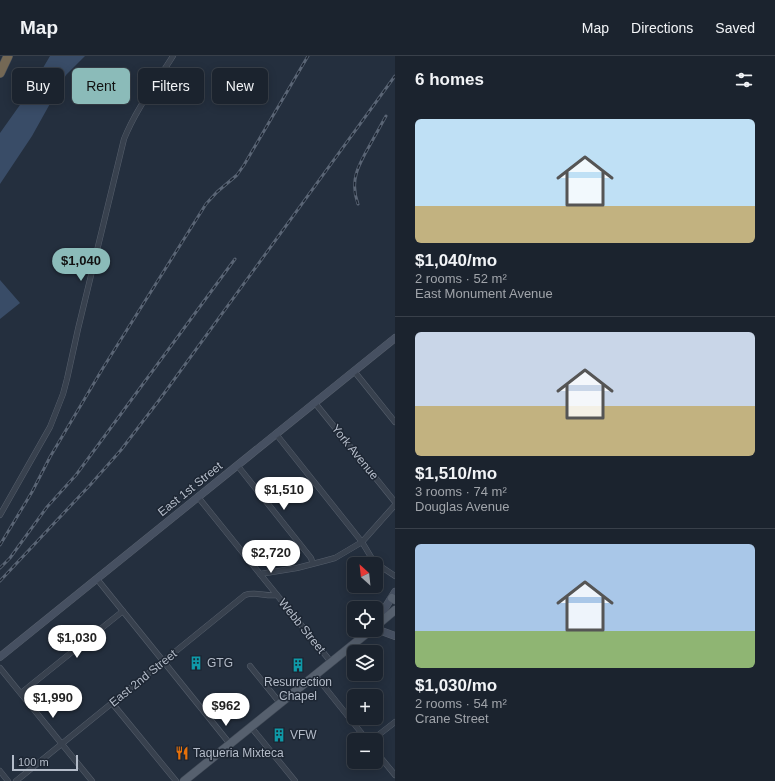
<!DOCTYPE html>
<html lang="en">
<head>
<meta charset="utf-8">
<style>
	body { margin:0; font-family:Arial,sans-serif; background:#282f3a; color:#f1f3f6; height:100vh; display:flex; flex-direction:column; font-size:15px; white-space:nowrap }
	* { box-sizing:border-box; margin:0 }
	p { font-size:13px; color:#a0a4aa }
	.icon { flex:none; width:22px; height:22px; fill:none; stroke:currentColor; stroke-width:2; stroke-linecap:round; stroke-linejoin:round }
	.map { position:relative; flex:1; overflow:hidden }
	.sheet { display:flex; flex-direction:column; background:#1b232e; width:380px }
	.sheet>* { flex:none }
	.top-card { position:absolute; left:12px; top:12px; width:323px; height:36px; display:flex; gap:8px }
	.needle { width:26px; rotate:333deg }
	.buttons { position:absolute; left:347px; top:501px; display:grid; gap:8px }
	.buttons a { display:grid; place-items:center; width:36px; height:36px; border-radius:6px; background:#1b232e; box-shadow:0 2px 10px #0003,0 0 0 1px #39404a; font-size:20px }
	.scale { position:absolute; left:12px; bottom:10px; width:66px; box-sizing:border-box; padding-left:4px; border:2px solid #b4bcc9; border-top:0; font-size:11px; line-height:14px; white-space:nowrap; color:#b4bcc9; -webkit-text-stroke:3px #1d2633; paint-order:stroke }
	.price { position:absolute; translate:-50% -34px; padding:0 9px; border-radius:14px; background:#fff; color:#222; font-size:13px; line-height:26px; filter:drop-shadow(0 1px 2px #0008) }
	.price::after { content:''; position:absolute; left:50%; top:24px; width:12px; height:9px; margin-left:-6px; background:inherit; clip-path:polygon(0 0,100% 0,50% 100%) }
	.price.on { background:#8bbbb9; color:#111 }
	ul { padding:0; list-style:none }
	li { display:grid; align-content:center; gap:8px; height:212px; padding:0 20px }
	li+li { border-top:1px solid #39404a }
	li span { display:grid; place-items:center; height:124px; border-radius:6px; color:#555 }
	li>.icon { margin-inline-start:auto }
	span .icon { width:72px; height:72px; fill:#fffc; stroke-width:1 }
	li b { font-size:17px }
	h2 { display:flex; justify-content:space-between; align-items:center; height:48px; padding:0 20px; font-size:17px }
	.chip { padding:0 14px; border-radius:6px; background:#1b232e; box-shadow:0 2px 10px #0003,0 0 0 1px #39404a; font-size:14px; line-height:36px }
	.chip.on { background:#8bbbb9; color:#111 }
	header { display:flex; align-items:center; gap:24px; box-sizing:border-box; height:56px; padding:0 20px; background:#1b232e; border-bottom:1px solid #39404a }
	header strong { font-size:19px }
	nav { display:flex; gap:22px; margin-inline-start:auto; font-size:14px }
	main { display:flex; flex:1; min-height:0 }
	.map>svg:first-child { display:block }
	.water { fill:#394c67 }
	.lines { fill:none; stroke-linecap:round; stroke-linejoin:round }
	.street-casing { stroke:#565f6c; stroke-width:6 }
	.secondary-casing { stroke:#565f6c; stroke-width:8 }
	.primary-casing { stroke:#414a57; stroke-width:9 }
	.highway-casing { stroke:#434c59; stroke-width:10 }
	.street { stroke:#38414e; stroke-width:5 }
	.secondary { stroke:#465061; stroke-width:7 }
	.primary { stroke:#56606e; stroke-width:8 }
	.highway { stroke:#746855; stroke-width:9 }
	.rail-casing { stroke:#5a6575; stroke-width:3 }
	.rail { stroke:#1d2633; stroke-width:1.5; stroke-dasharray:4.5; stroke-linecap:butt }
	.labels { text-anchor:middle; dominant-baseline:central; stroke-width:3; stroke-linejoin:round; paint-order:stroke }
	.street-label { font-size:12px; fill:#b4bcc9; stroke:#1d2633 }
	.poi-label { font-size:12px; fill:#b4bcc9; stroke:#1d2633; text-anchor:start }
</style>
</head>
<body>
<header>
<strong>Map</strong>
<nav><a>Map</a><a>Directions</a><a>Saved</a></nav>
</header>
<main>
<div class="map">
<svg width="395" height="725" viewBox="0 0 395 725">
	<rect width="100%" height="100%" fill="#242f3e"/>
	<!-- water -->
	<path class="water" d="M50,0H85L66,19L32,80L0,128V77L27,39Z
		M0,224L20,247L0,263Z"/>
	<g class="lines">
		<!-- street casing -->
		<g class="street-casing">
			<path id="street" d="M354,315L395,366
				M315,347L395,446
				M276,378L362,486L374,506L395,520
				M237,409L311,502L313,508
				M198,441L331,606
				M0,459L50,371L63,338L67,323L78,273L124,83C136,53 156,27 173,0
				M260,518L297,512L324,505L335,502L362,486L395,449
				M97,523L230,688
				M250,610L280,647
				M0,612L92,725
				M315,619L367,684
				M21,637L123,555
				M112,647L176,725
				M251,671L295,725
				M372,684L395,666
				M376,696L395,719
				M0,715L8,725
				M16,725L245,539C255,535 266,541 277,539"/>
		</g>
		<!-- secondary casing -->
		<g class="secondary-casing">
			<path id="secondary" d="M376,567L380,560L395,536
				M376,573L395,580
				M0,601L395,282"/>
		</g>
		<!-- primary casing -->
		<g class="primary-casing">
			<path id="primary" d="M392,542L395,544
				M376,570L395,554
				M184,725L371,574"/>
		</g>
		<!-- highway casing -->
		<g class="highway-casing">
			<path id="highway" d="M0,17L8,0"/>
		</g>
		<!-- street -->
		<use href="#street" class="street"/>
		<!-- secondary -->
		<use href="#secondary" class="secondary"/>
		<!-- primary -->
		<use href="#primary" class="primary"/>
		<!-- highway -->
		<use href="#highway" class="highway"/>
		<!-- rail casing -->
		<g class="rail-casing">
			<path id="rail" d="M358,148C349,124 359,108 371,87C376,78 381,69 386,60
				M0,489L32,436L50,401L103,312L206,148L217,136L237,119L244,109L308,0
				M0,512L10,502L47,451L76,419L235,203
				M0,525L91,428L121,394L160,343L395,20"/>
		</g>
		<!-- rail -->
		<use href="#rail" class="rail"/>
	</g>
	<!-- icons -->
	<defs>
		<g id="building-bare" transform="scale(1.08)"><path d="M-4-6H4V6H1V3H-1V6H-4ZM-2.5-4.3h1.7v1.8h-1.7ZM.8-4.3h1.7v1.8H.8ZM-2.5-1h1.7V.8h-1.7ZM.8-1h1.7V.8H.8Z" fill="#0f9aa8" stroke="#1d2633" stroke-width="2.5" paint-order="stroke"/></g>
		<g id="restaurant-bare" transform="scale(1.08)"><path d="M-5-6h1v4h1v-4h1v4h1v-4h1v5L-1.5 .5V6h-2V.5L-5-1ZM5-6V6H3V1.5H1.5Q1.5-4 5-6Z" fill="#e8710a" stroke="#1d2633" stroke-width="2.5" paint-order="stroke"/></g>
	</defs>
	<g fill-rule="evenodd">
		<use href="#building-bare" x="196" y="607"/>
		<use href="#building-bare" x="298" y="609"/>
		<use href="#building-bare" x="279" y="679"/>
		<use href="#restaurant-bare" x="182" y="697"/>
	</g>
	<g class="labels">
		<!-- street labels -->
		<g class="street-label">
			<text transform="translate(355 396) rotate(51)">York Avenue</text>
			<text transform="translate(190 433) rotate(-39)">East 1st Street</text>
			<text transform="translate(302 570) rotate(51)">Webb Street</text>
			<text transform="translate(143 622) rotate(-39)">East 2nd Street</text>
		</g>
		<!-- poi labels -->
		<g class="poi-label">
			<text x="207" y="607">GTG</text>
			<text x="298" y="626" text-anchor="middle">Resurrection<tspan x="298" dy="14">Chapel</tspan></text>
			<text x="290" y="679">VFW</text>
			<text x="193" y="697">Taqueria Mixteca</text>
		</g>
	</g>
</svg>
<div class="buttons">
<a><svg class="needle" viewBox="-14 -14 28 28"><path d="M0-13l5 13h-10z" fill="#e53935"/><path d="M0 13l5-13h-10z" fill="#a0a4aa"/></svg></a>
<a><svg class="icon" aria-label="locate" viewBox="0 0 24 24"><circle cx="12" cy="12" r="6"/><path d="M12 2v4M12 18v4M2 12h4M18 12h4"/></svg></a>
<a><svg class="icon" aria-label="layers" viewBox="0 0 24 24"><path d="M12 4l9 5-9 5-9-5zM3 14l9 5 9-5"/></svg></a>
<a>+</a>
<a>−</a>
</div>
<div class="scale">100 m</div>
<b class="price on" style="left:81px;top:226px">$1,040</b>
<b class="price" style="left:284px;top:455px">$1,510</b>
<b class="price" style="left:271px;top:518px">$2,720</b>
<b class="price" style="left:77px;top:603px">$1,030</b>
<b class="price" style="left:53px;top:663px">$1,990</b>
<b class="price" style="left:226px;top:671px">$962</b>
<div class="top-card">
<a class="chip">Buy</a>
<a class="chip on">Rent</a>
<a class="chip">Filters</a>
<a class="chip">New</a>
</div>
</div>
<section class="sheet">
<h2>6 homes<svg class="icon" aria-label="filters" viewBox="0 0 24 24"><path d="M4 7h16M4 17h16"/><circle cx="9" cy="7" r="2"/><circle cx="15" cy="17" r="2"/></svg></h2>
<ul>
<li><span style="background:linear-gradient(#bfe0f5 70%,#c2b280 0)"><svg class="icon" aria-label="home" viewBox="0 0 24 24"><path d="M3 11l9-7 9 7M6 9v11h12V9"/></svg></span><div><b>$1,040/mo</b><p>2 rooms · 52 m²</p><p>East Monument Avenue</p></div></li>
<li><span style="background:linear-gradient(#c9d6e8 60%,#c2b280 0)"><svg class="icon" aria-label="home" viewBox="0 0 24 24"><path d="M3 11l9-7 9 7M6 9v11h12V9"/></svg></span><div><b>$1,510/mo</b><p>3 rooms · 74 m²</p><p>Douglas Avenue</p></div></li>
<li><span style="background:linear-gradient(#a9c7e8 70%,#8fb573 0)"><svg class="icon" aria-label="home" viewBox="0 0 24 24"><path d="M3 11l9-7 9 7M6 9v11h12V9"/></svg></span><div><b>$1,030/mo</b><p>2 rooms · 54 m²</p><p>Crane Street</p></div></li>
</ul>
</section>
</main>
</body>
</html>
